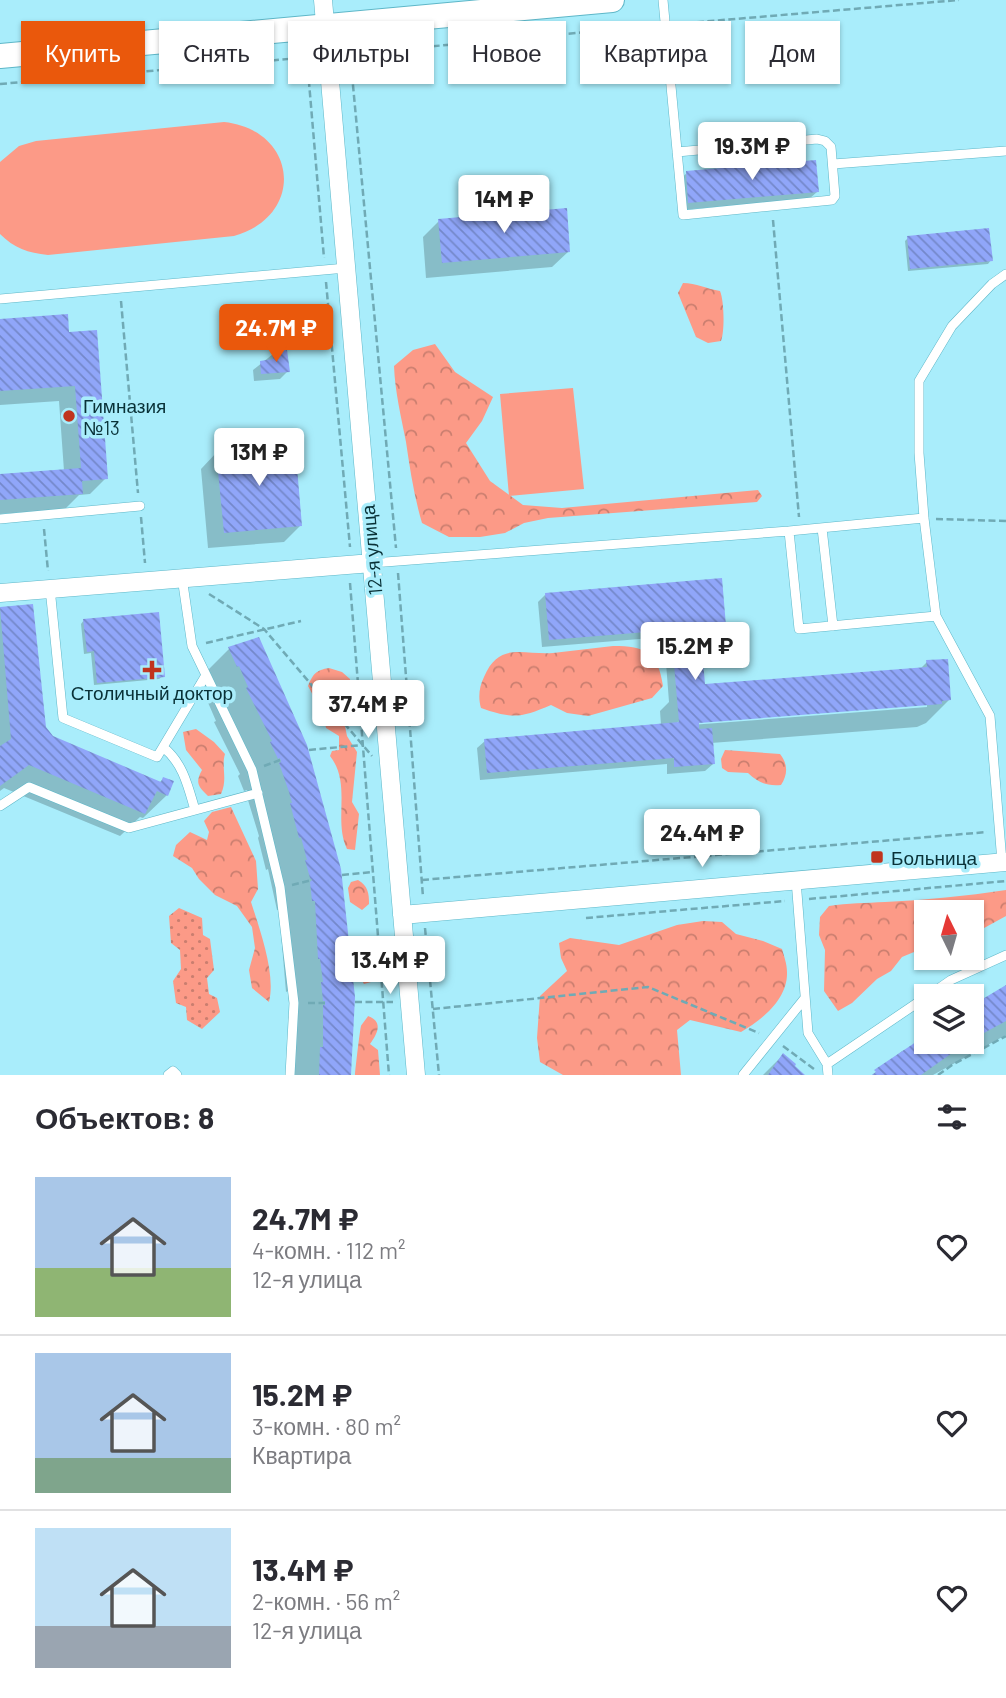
<!DOCTYPE html>
<html lang="ru">
<head>
<meta charset="utf-8">
<style>
	body { margin:0; font-family:Barlow,sans-serif; background:#f7f7f7; color:#2b2b33; height:100vh; display:flex; flex-direction:column; font-size:26px; white-space:nowrap }
	* { box-sizing:border-box; margin:0 }
	p { font-size:23px; color:#7c7c81 }
	.icon { flex:none; width:38px; height:38px; fill:none; stroke:currentColor; stroke-width:2; stroke-linecap:round; stroke-linejoin:round }
	.map { position:relative; height:1075px; overflow:hidden }
	.details { display:flex; flex-direction:column; background:#fff; flex:1 }
	.details>* { flex:none }
	.guide { position:absolute; left:21px; top:21px; width:964px; height:63px; display:flex; gap:14px }
	.needle { width:46px; rotate:355deg }
	.tools { position:absolute; left:914px; top:900px; display:grid; gap:14px }
	.tools a { display:grid; place-items:center; width:70px; height:70px; border-radius:0px; background:#fff; box-shadow:0 2px 5px #0004; font-size:35px }
	.price { position:absolute; translate:-50% -60px; padding:0 16px; border-radius:7px; background:#fff; color:#222; font-size:23px; line-height:46px; filter:drop-shadow(0 2px 4px #0008) }
	.price::after { content:''; position:absolute; left:50%; top:42px; width:21px; height:16px; margin-left:-10px; background:inherit; clip-path:polygon(0 0,100% 0,50% 100%) }
	.price.on { background:#ea580c; color:#fff }
	ul { padding:0; list-style:none }
	li { display:flex; align-items:center; gap:21px; height:175px; padding:0 35px }
	li+li { border-top:2px solid #e1e1e2 }
	li span { display:grid; place-items:center; flex:none; width:196px; height:140px; border-radius:0px; color:#555 }
	li>.icon { margin-inline-start:auto }
	span .icon { width:84px; height:84px; fill:#fffc; stroke-width:1 }
	li b { font-size:30px }
	h2 { display:flex; justify-content:space-between; align-items:center; height:84px; padding:0 35px; font-size:30px }
	.pill { padding:0 24px; border-radius:0px; background:#fff; box-shadow:0 2px 5px #0004; font-size:24px; line-height:63px }
	.pill.on { background:#ea580c; color:#fff }
	.map>svg:first-child { display:block }
	.forest { fill:url(#forest-crowns) }
	.park { fill:url(#park-dots) }
	.garden { fill:#fc9a87 }
	.shadow { fill:#0003; fill-rule:evenodd }
	.building { fill:url(#building-back-hatch) }
	.lines { fill:none; stroke-linecap:round; stroke-linejoin:round }
	.lane-casing { stroke:#5eb7c8; stroke-width:10 }
	.street-casing { stroke:#5eb7c8; stroke-width:19 }
	.secondary-casing { stroke:#5eb7c8; stroke-width:26 }
	.path { stroke:#70aab5; stroke-width:2.5; stroke-dasharray:7 3.5; stroke-linecap:butt }
	.lane { stroke:#fff; stroke-width:9 }
	.street { stroke:#fff; stroke-width:18 }
	.secondary { stroke:#fff; stroke-width:24 }
	.poi-dot { fill:#c0341e; stroke:#a9edfb; stroke-width:2.5 }
	.labels { text-anchor:middle; dominant-baseline:central; stroke-width:7; stroke-linejoin:round; paint-order:stroke }
	.poi-label { font-size:19px; fill:#093137; stroke:#a9edfb; text-anchor:start }
	.street-label { font-size:19px; fill:#093137; stroke:#a9edfb }
</style>
</head>
<body>
<div class="map">
<svg width="1006" height="1075" viewBox="0 0 1006 1075">
	<defs>
		<pattern id="forest-crowns" width="20" height="18" patternUnits="userSpaceOnUse" patternTransform="scale(1.75)"><rect width="20" height="18" fill="#fc9a87"/><path d="M2 6a3 3 0 1 1 6 0M12 15a3 3 0 1 1 6 0" fill="none" stroke="#ca7e6f"/></pattern>
		<pattern id="park-dots" width="8" height="8" patternUnits="userSpaceOnUse" patternTransform="scale(1.75)"><rect width="8" height="8" fill="#fc9a87"/><path d="M2 2h.1M6 6h.1" fill="none" stroke="#ca7e6f" stroke-width="1.8" stroke-linecap="round"/></pattern>
		<pattern id="building-back-hatch" width="6" height="6" patternUnits="userSpaceOnUse" patternTransform="scale(1.75)"><rect width="6" height="6" fill="#90a6f9"/><path d="M-1 5l2 2M0 0l6 6M5-1l2 2" fill="none" stroke="#7488ca"/></pattern>
	</defs>
	<rect width="100%" height="100%" fill="#a9edfb"/>
	<!-- forest -->
	<path class="forest" d="M683,283C696,283 707,289 720,291C724,300 725,331 721,341L708,343L696,337L678,293Z
		M435,344L455,372L493,397L482,421L466,443L490,481L523,505L562,508L758,490L762,496L757,502L548,518L524,523L505,533L480,537H449L422,523C414,496 410,469 406,442C401,416 395,392 394,366L413,350Z
		M613,646C646,646 658,652 663,686L652,698L588,716L567,713L551,705C521,718 512,719 481,708C478,698 479,687 484,677C499,641 523,655 553,653C573,651 593,648 613,646Z
		M329,668L342,672L350,679L351,696L342,711L347,736L357,752L352,802L359,814L355,850L347,849C333,820 352,784 330,756L332,751L339,750V736L326,728L323,714L308,686C313,674 316,670 329,668Z
		M196,729L214,742L225,754C221,767 228,779 221,794L208,796C198,786 195,783 202,770L186,750L183,732Z
		M725,750L780,754C788,764 788,774 781,785C766,786 759,783 748,773L728,772L722,768L721,759Z
		M231,807L256,861L258,889L251,902C260,930 276,974 269,1002L252,988L249,970L255,948L252,927L237,906L215,895L199,879L192,868L173,856L176,845L190,832L207,840L209,832L204,821L212,812Z
		M358,880C368,886 369,893 369,904L362,910L350,902L348,888L351,882Z
		M1006,890V916L975,933L971,934V912H926V947L902,957L891,971L877,979L852,1003L838,1011L824,991L825,950L819,935L820,917L829,906C848,903 866,903 885,902C925,900 966,896 1006,890Z
		M703,921L722,922L736,934L763,941L782,949C784,956 787,964 787,972C788,999 762,1020 741,1032L690,1020L677,1030L681,1075H563L540,1062L537,1038L540,996L567,971L561,958L559,943L570,938L619,945L677,925Z
		M365,950L375,959V972L371,982L364,984L358,973L356,959Z
		M368,1016C384,1022 377,1034 370,1044L378,1050L380,1075H355C355,1072 360,1029 361,1026C361,1025 368,1017 368,1016Z"/>
	<!-- park -->
	<path class="park" d="M179,908L202,918L203,935L210,939L214,970L207,978L209,994L217,998L220,1012L202,1029L187,1020L186,1007L176,1003L173,981L181,969L180,950L171,943L169,916Z"/>
	<!-- garden -->
	<path class="garden" d="M224,122C298,130 306,216 234,236L48,255C28,253 14,248 0,234V162L19,146L36,141Z
		M573,388L584,489L509,496L500,394Z"/>
	<!-- shadow -->
	<path class="shadow" d="M687,173L817,192L809,199L681,210L679,180Z
		M439,221L569,251L552,267L426,278L423,237Z
		M908,238L991,260L988,264L908,271L905,241Z
		M0,321L67,334L106,478L90,494L79,495L65,509L0,514V476L64,471L59,401L0,405Z
		M273,354L288,371L280,379L254,381L253,370Z
		M217,452L300,526L284,542L208,548L201,469Z
		M546,594L724,625L717,633L699,635L700,686L920,669L927,662L949,700L926,723L917,727L711,743L713,764L705,771L667,774V764L480,780L477,748L485,741L661,725L660,711L669,702L664,637L542,647L538,602ZM927,703V707L677,726V722Z
		M32,606L44,728L52,737L159,783L163,779L167,795L143,818L140,817L120,836L4,788L0,791V609Z
		M84,620L163,676L159,679L94,685L91,653L84,654L81,624Z
		M229,649L305,745L349,1075H290L288,1017L290,1015L288,991L286,992L279,910H277L268,869L266,870L258,838L259,836L247,797L249,796L247,790L244,791L238,776L240,774L214,722L216,721L206,698L204,699L196,682Z
		M1006,988V1035L933,1075H872L902,1051L926,1041H971V1008L982,999Z
		M783,1055L803,1075H763Z"/>
	<!-- building -->
	<path class="building" d="M816,160L819,192L688,203L686,171Z
		M567,208L570,252L442,263L438,219Z
		M989,228L993,261L910,269L907,236Z
		M68,314L69,332L97,330L108,479L82,481L83,494L0,500V474L81,468L75,386L0,391V319Z
		M287,350L290,372L261,374L260,361L273,359L272,352Z
		M295,444L302,526L224,533L216,451Z
		M722,578L726,626L700,628L705,684L927,667L926,660L948,659L951,700L942,701V704L699,723V729L712,728L715,764L674,767V758L487,773L484,739L679,722L671,630L549,640L545,593Z
		M33,604L46,727L53,736L161,782L163,777L174,781L168,796L157,791L145,814L29,765L0,786V746L11,739L0,607Z
		M159,612L165,677L97,683L94,651L87,652L83,619Z
		M259,637L307,745L341,869L355,997L351,1075H319L320,1047H323V1005H325V1001H323L321,982H323L320,959H318L315,901H312L310,882L312,880L310,878L305,860H307L301,837L299,838L290,803H292L289,792L279,763L281,762L280,758L278,759L270,742L272,741L246,688L248,687L239,666L237,667L228,647Z
		M1006,985V1021L971,1040V1006Z
		M926,1031V1041H969L921,1075H872L876,1072L874,1070L913,1044Z
		M783,1053L796,1064L795,1066L805,1075H768Z"/>
	<g class="lines">
		<!-- lane casing -->
		<g class="lane-casing">
			<path id="lane" d="M663,0L683,215L832,200L835,196L831,147L825,141L817,139L677,152
				M833,164L1006,151
				M0,299L346,268
				M0,519L140,506
				M822,528L833,626
				M789,531L799,629L936,616
				M372,563L789,531L924,518
				M182,577L192,646L252,770L280,887L294,1003L290,1075
				M50,588L63,718L157,757L206,675
				M163,747C183,763 188,786 195,810
				M0,806L29,787L129,828L258,793
				M1002,862L990,716L936,616L924,518L919,453V381L952,326L992,284L1006,274
				M796,880L808,1033L827,1064L926,997
				M928,996L951,980L1006,955
				M827,1064L828,1075
				M168,1075L173,1071L177,1075
				M743,1075L805,998"/>
		</g>
		<!-- street casing -->
		<g class="street-casing">
			<path id="street" d="M323,0L416,1075
				M0,593L372,563
				M402,915L1006,862"/>
		</g>
		<!-- secondary casing -->
		<g class="secondary-casing">
			<path id="secondary" d="M0,56L612,0"/>
		</g>
		<!-- path -->
		<path class="path" d="M676,24L959,0
			M350,53L396,548
			M349,54L652,26
			M307,59L324,258
			M0,84L311,57
			M773,220L799,517
			M326,282L350,547
			M121,301L138,493
			M141,517L145,563
			M936,519L1006,521
			M44,529L48,571
			M398,573L423,897
			M350,583L389,1075
			M209,594L264,629L372,756
			M206,643L301,621
			M309,750L362,745
			M264,766L280,760
			M342,875L372,872
			M422,880L987,832
			M292,885L312,880
			M809,899L1006,881
			M586,918L785,901
			M425,928L439,1075
			M355,1002H393
			M308,1003H325
			M433,1009L648,987L759,1033
			M783,1046L814,1069
			M938,1075L952,1065L1006,1036"/>
		<!-- lane -->
		<use href="#lane" class="lane"/>
		<!-- street -->
		<use href="#street" class="street"/>
		<!-- secondary -->
		<use href="#secondary" class="secondary"/>
	</g>
	<!-- markers -->
	<g class="poi-dot">
		<circle cx="69" cy="416" r="7"/>
		<path d="M148.5 659.5h7v7h7v7h-7v7h-7v-7h-7v-7h7z"/>
		<rect x="870" y="850" width="14" height="14" rx="3.5"/>
	</g>
	<g class="labels">
		<!-- poi labels -->
		<g class="poi-label">
			<text x="83" y="405">Гимназия<tspan x="83" dy="22">№13</tspan></text>
			<text x="152" y="692" text-anchor="middle">Столичный доктор</text>
			<text x="891" y="857">Больница</text>
		</g>
		<!-- street labels -->
		<g class="street-label">
			<text transform="translate(371 550) rotate(-95)">12-я улица</text>
		</g>
	</g>
</svg>
<div class="tools">
<a><svg class="needle" viewBox="-14 -14 28 28"><path d="M0-13l5 13h-10z" fill="#e53935"/><path d="M0 13l5-13h-10z" fill="#7c7c81"/></svg></a>
<a><svg class="icon" aria-label="layers" viewBox="0 0 24 24"><path d="M12 4l9 5-9 5-9-5zM3 14l9 5 9-5"/></svg></a>
</div>
<b class="price" style="left:752px;top:182px">19.3M ₽</b>
<b class="price" style="left:504px;top:235px">14M ₽</b>
<b class="price on" style="left:276px;top:364px">24.7M ₽</b>
<b class="price" style="left:259px;top:488px">13M ₽</b>
<b class="price" style="left:695px;top:682px">15.2M ₽</b>
<b class="price" style="left:368px;top:740px">37.4M ₽</b>
<b class="price" style="left:702px;top:869px">24.4M ₽</b>
<b class="price" style="left:390px;top:996px">13.4M ₽</b>
<div class="guide">
<a class="pill on">Купить</a>
<a class="pill">Снять</a>
<a class="pill">Фильтры</a>
<a class="pill">Новое</a>
<a class="pill">Квартира</a>
<a class="pill">Дом</a>
</div>
</div>
<section class="details">
<h2>Объектов: 8<svg class="icon" aria-label="filters" viewBox="0 0 24 24"><path d="M4 7h16M4 17h16"/><circle cx="9" cy="7" r="2"/><circle cx="15" cy="17" r="2"/></svg></h2>
<ul>
<li><span style="background:linear-gradient(#a9c7e8 65%,#8fb573 0)"><svg class="icon" aria-label="home" viewBox="0 0 24 24"><path d="M3 11l9-7 9 7M6 9v11h12V9"/></svg></span><div><b>24.7M ₽</b><p>4-комн. · 112 m²</p><p>12-я улица</p></div><svg class="icon" aria-label="heart" viewBox="0 0 24 24"><path d="M12 20l-8-8c-3-5 5-10 8-4 3-6 11-1 8 4z"/></svg></li>
<li><span style="background:linear-gradient(#a9c7e8 75%,#7fa58c 0)"><svg class="icon" aria-label="home" viewBox="0 0 24 24"><path d="M3 11l9-7 9 7M6 9v11h12V9"/></svg></span><div><b>15.2M ₽</b><p>3-комн. · 80 m²</p><p>Квартира</p></div><svg class="icon" aria-label="heart" viewBox="0 0 24 24"><path d="M12 20l-8-8c-3-5 5-10 8-4 3-6 11-1 8 4z"/></svg></li>
<li><span style="background:linear-gradient(#bfe0f5 70%,#9aa5b1 0)"><svg class="icon" aria-label="home" viewBox="0 0 24 24"><path d="M3 11l9-7 9 7M6 9v11h12V9"/></svg></span><div><b>13.4M ₽</b><p>2-комн. · 56 m²</p><p>12-я улица</p></div><svg class="icon" aria-label="heart" viewBox="0 0 24 24"><path d="M12 20l-8-8c-3-5 5-10 8-4 3-6 11-1 8 4z"/></svg></li>
</ul>
</section>
</body>
</html>
